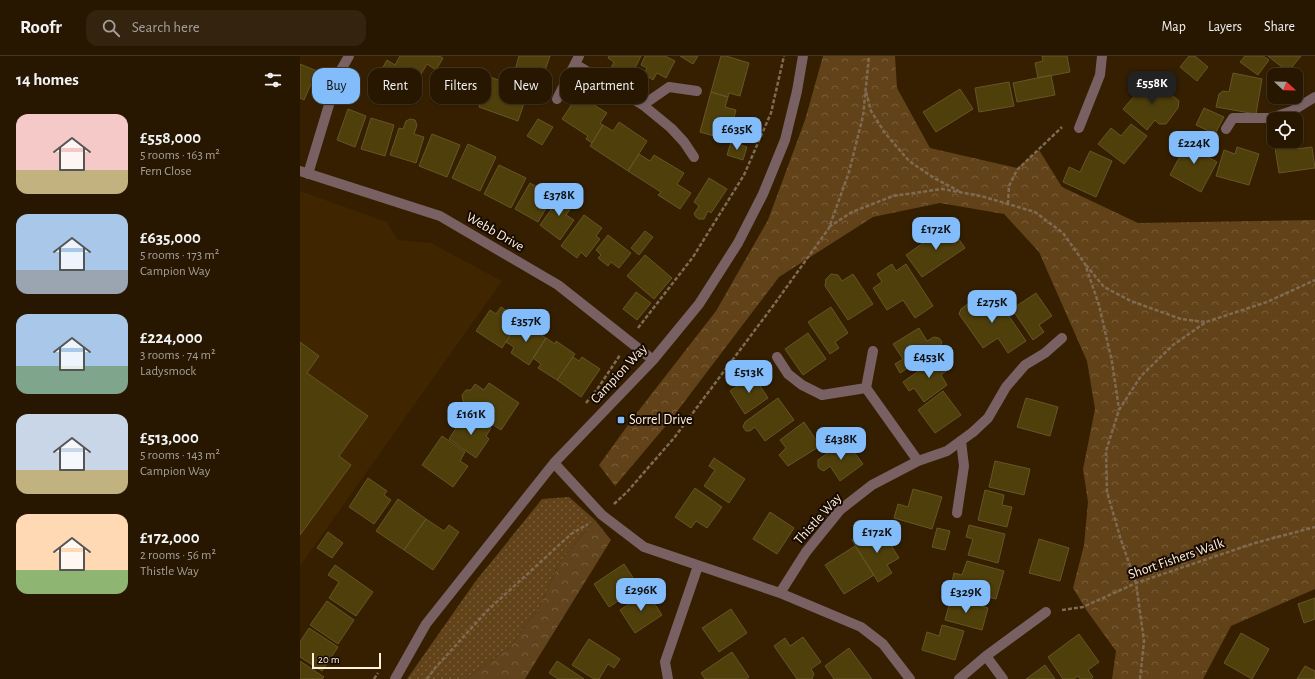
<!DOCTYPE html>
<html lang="en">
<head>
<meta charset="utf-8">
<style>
	body { margin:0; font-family:"Alegreya Sans",sans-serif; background:#34240f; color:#f1f3f6; height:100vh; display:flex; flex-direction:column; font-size:15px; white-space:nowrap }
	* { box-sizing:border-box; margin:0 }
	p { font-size:13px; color:#a59f99 }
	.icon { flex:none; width:22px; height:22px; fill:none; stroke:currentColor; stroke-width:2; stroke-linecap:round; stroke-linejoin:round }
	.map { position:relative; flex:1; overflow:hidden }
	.panel { display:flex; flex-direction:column; background:#281700; width:300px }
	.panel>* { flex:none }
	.top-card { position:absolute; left:12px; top:12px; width:380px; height:36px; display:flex; gap:8px }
	.needle { width:26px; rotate:112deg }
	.controls { position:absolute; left:967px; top:12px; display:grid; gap:8px }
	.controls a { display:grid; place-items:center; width:36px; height:36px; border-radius:8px; background:#281700; box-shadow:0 1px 3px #0004,0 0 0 1px #443622; font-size:20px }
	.scale { position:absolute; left:12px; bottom:10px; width:69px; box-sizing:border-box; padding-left:4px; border:2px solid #fff0df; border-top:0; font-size:11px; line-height:14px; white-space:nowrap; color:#fff0df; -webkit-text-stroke:3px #170a00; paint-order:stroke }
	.price { position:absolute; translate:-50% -34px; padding:0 9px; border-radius:8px; background:#82bcfa; color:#111; font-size:13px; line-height:26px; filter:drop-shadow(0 1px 2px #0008) }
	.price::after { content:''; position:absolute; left:50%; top:24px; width:12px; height:9px; margin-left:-6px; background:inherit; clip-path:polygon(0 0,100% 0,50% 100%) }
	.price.current { background:#222; color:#fff }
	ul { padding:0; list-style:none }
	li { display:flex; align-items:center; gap:12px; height:100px; padding:0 16px }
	li span { display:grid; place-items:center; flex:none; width:112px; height:80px; border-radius:12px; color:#555 }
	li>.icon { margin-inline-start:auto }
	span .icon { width:48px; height:48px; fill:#fffc; stroke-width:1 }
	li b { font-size:17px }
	h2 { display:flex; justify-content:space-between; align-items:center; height:48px; padding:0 16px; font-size:17px }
	.chip { padding:0 14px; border-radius:12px; background:#281700; box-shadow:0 1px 3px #0004,0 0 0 1px #443622; font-size:14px; line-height:36px }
	.chip.current { background:#82bcfa; color:#111 }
	header { display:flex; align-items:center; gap:24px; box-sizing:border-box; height:56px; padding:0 20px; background:#281700; border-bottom:1px solid #443622 }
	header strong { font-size:19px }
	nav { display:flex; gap:22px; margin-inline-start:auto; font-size:14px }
	.search { width:280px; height:36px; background:#34240f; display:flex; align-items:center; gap:10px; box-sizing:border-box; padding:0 14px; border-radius:12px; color:#a59f99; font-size:15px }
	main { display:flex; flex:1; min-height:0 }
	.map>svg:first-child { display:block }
	.built { fill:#3f2500 }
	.grass { fill:url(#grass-dots) }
	.forest { fill:url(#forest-crowns) }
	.park { fill:url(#park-crowns) }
	.building { fill:#4f3f0b; stroke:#665625 }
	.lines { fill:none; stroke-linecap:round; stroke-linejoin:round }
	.path { stroke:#7e6b51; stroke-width:2.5; stroke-dasharray:4 2; stroke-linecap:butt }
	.service { stroke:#786063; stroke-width:10 }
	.minor { stroke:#786063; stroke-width:10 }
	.poi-dot { fill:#82bcfa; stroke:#170a00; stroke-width:1.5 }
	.labels { text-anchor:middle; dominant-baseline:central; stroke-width:4; stroke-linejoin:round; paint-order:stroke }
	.street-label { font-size:14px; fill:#fff0df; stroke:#170a00 }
	.poi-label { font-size:14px; fill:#fff0df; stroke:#170a00; text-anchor:start }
</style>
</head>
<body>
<header>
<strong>Roofr</strong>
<div class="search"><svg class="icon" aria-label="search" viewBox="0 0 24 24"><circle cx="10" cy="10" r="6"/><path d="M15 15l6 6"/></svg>Search here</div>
<nav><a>Map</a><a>Layers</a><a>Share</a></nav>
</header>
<main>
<section class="panel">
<h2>14 homes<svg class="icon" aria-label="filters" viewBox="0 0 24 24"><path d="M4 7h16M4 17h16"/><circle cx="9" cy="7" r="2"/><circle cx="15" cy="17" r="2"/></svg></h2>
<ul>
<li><span style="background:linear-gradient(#f6c9c9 70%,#c2b280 0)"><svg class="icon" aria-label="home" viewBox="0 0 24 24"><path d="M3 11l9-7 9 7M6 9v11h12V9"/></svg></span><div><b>£558,000</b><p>5 rooms · 163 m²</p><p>Fern Close</p></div></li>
<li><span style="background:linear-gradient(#a9c7e8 70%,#9aa5b1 0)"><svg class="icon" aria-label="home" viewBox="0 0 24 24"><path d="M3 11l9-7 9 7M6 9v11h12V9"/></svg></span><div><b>£635,000</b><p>5 rooms · 173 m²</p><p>Campion Way</p></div></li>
<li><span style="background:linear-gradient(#a9c7e8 65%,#7fa58c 0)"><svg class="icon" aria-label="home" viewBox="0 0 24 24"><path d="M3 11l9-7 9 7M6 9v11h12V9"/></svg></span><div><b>£224,000</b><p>3 rooms · 74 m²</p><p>Ladysmock</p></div></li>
<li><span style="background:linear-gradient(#c9d6e8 70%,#c2b280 0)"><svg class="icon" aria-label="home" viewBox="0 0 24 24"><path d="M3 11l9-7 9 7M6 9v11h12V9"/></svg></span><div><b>£513,000</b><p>5 rooms · 143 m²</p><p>Campion Way</p></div></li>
<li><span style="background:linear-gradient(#ffd9b3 70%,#8fb573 0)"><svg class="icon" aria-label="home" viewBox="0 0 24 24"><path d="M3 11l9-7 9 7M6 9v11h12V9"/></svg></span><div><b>£172,000</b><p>2 rooms · 56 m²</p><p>Thistle Way</p></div></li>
</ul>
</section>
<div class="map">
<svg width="1015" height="623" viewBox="0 0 1015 623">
	<defs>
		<pattern id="grass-dots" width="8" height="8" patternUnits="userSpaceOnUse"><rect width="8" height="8" fill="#624219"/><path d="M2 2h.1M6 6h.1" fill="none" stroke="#7a5e3a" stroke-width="1.8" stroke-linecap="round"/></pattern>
		<pattern id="forest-crowns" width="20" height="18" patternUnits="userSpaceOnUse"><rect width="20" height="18" fill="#61431d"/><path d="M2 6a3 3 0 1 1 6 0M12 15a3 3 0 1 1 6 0" fill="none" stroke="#795e3d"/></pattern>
		<pattern id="park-crowns" width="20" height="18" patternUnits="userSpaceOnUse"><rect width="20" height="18" fill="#624219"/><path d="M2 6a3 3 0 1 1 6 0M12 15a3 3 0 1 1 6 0" fill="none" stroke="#7a5e3a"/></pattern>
	</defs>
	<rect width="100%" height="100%" fill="#351f00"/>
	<!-- built -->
	<path class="built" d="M0,135L87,166L98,184L131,187L202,225L0,510Z"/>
	<!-- grass -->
	<path class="grass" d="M269,441L295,464L259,507L240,550L209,592L165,623H107L175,526L242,443Z"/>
	<!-- forest -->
	<path class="forest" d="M295,464L311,484L225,623H165L209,592L240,550L259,507Z"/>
	<!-- park -->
	<path class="park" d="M523,0H595L597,32L630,92L717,112L739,94L762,131L838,167L1015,164V533L931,570L903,623H812L816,595L787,555L773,532L784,489L788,446L783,413L795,353L787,305L739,196L704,158L640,147L573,161L479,221L369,366L315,430L299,409L336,358L416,255L468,164L505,64Z"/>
	<!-- building -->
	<path class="building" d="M100,0H139L143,2L136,14L127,8L117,25L104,18L95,33L77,22L87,4L95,9Z
		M219,0H250L242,23L215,14Z
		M309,0H341L333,16L324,11L321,17L311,12L314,6L308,2Z
		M345,0H365L375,5L366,22L357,17L353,24L344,18L347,12L341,9Z
		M380,0H398L393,8Z
		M421,0H426L449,7L440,40L429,37L428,41L411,36Z
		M742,0H767L770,16L738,22L735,7L743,5Z
		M889,0H895L908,11L897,25L880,11Z
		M945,0H963L969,4L958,19L940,6Z
		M968,0H1001L988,16Z
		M0,8L17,15L4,44L0,42Z
		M933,17L962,23L956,58L916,51L919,38L923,35L929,36Z
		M751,19L755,39L717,46L713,27Z
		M190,21L228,35L218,65L179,51Z
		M851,21L879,45L878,52L866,68H859L855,64L847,74L823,53Z
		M709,26L714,50L679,56L675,32Z
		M660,33L673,53L636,76L623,56Z
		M411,36L428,41L425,51L436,54L428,84L400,76Z
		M278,39L307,57L300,67L303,69L292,87L286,83L288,80L262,63Z
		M904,52L924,61L915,78L896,69Z
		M48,53L66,60L55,91L37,84Z
		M71,62L94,69L85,100L61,93Z
		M110,63L115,64L117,69L114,78L124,81L116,107L90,99L99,72L103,73L106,65Z
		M238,63L253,71L242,89L227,80Z
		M319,66L347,85L328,115L290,90L303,69L313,75Z
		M831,68L847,80L824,108L798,88L811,72L821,80Z
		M132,78L160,89L147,121L119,110Z
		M890,81L908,90L904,99L917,106L901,136L870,119Z
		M974,85H995L997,93L1012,91L1015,112L979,117Z
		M431,86L447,91L443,104L427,99Z
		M168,88L196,101L180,135L152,122Z
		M937,91L959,98L949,129L916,120L924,94L935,98Z
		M790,95L812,105L796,141L763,126L769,111L780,116Z
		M339,98L350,105L354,99L384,117L377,128L391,137L380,153L358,139L361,136L328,115Z
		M199,109L226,122L211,152L184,138Z
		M409,122L427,133L411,157L408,155L404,163H399L396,161L394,158L399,150L394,146Z
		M230,127L247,137L242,146L248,149L238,166L215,153Z
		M263,137L275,146L266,159L274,164L260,184L240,169Z
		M284,159L302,172L296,180L300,183L286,201L281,196L277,202L261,190Z
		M649,169L665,192L622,221L606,199Z
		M345,175L353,181L339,199L331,192Z
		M308,179L331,197L319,212L311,206L308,210L298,202L301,199L296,194Z
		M345,199L372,222L354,243L327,220Z
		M592,208L596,215L606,208L633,250L615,262L603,244L587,254L573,232L582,226L577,218Z
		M531,218L538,219L542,225L553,218L573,248L548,264L525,230L526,223Z
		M336,236L351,247L337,264L323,253Z
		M736,237L752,260L739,269L744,276L733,284L712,253Z
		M694,238L726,285L708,297L698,282L683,292L659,258L661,253L673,244L677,245L684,255L689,251L684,245Z
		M201,251L220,264L202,292L176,275L190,254L196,258Z
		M531,251L548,277L535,286L539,292L530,298L508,266Z
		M217,269L224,274L227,269L246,282L229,309L211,297L214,291L206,286Z
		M619,272L627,285L634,281L639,282L642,286L640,291L600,317L595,308L603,303L593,288Z
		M508,277L526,303L503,319L485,293Z
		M246,282L255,288L256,285L275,298L257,324L238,312L241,308L233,302Z
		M0,286L19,300L7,317L68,360L39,400L51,409L0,479Z
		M641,299L650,312L641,319L647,329L624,346L614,332L609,335L603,326Z
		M273,301L279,305L282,301L300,313L281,341L257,324Z
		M453,319L468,342L445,358L430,335Z
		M189,327L219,347L201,374L171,354L173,352L163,345L162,339L166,334H171L175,328L184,334Z
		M643,335L661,359L635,377L618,354Z
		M478,342L494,364L465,385L455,371L450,375H446L443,371L445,366Z
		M726,342L758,351L750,380L717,371Z
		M172,359L191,372L186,380L189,383L176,402L149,383L162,363L167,367Z
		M504,366L520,390L488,410L479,399L486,392L480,384Z
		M142,380L165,396L160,405L168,410L153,431L122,409Z
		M545,384L563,408L540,425L530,410L524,415L520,413L518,411V404Z
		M414,402L445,423L429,447L404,430L415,414L409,410Z
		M695,405L730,413L724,439L689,431Z
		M68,422L87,435L84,439L91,444L74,468L49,451Z
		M395,432L422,451L407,472L396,465L391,472L375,461Z
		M613,433L642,441L632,473L594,462L598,448L608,451Z
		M685,434L704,439L702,449L712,451L707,471L678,464Z
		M98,443L126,463L104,494L76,475Z
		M470,456L494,472L477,498L453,483Z
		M126,463L144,475L149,469L159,476L133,514L104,494Z
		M669,469L705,478L698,507L668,499L673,483L666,481Z
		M637,472L650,475L645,494L632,491Z
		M28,476L43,487L32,502L17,492Z
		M583,476L599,502L587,509L592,517L578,526L552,484L564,477L569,485Z
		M739,483L769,492L760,525L729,517Z
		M555,490L574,519L544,538L525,509Z
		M667,505L704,515L696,543L660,533L661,529L652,526L654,517L662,519Z
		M324,508L339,531L309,551L294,528Z
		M35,509L73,536L56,560L29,542L39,526L28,519Z
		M347,536L362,559L335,577L320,554Z
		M651,542L688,552L682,574L645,564Z
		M1015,542V563L1004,567L998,548Z
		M27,545L54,564L38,588L10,569Z
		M431,553L447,577L419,596L402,572Z
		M642,569L664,575L655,604L622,594L627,576L639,580Z
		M9,572L38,591L22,615L0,601V586Z
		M941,577L969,593L952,623L924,607Z
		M779,578L799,606L788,614L793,621L791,623H780L778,620L774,623H763L748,601Z
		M503,581L521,606L511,613L514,618L512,623H497L474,590L485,582L490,590Z
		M289,583L320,603L314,612L308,608L299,623H294L272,609Z
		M549,592L572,623H534L525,610Z
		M432,596L449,621L446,623H405L401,617Z
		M0,605L24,621L22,623H0Z
		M257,605L284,623H258L249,617Z
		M745,609L755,623H726Z
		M1005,610L1015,615V623H997Z"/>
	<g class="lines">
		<!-- path -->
		<path class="path" d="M566,36L571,55L585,77L609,105L634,122L659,135
			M708,148L709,130L717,114L762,71
			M529,171L552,156L593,140L642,133L681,140L735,156L763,177L785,208L799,249L812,306L819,353
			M786,209L804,231L831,245L881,263L906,266
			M338,272L393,201L444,119L471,57L484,0
			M286,347L298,332L320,299
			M314,448L327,436L374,382L473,250L529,172L549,116L563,60L569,0
			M762,554L783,551L836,527L955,487L1015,471
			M74,623L78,617
			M127,623L135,612L187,555L271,478L288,468
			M840,623L844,585L836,527L821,484L807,436L806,395L819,354L841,320L873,289L906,266L967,246L1015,224"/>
		<!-- service -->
		<path class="service" d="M926,73L933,62H971L992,55
			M394,101L384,86L371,72L343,49L369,31L397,35
			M477,301L488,318L502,329L522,339
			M673,376L688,362L706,331L725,309L745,297L762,282
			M657,457L664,410L661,385"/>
		<!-- minor -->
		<path class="minor" d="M275,8L343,49
			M257,43L279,0
			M992,55L1015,41
			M779,72L800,19L802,0
			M0,115L140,160L258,229L353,304
			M8,118L38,19L49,0
			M566,332L618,405
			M522,339L566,332L573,295
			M254,407L302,459L344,491L480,537L561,571L583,588L610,623
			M480,537L506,496L540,454L572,429L618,405L647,395L673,376
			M686,600L703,623
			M95,623L126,568L254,407L353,304L399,248L438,187L463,138L485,84L497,35L503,0
			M368,623L365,606L398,510
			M659,623L686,600L746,556"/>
	</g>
	<!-- markers -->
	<rect class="poi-dot" x="317" y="360" width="8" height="8" rx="2"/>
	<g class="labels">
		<!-- street labels -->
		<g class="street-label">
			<text transform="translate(195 176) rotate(30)">Webb Drive</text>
			<text transform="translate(319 318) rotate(-47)">Campion Way</text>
			<text transform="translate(518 463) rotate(-48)">Thistle Way</text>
			<text transform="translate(876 503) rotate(-19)">Short Fishers Walk</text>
		</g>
		<!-- poi labels -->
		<g class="poi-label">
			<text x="329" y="364">Sorrel Drive</text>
		</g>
	</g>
</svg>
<div class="controls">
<a><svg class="needle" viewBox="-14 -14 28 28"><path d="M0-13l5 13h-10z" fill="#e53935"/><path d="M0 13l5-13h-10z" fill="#a59f99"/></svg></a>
<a><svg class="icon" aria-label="locate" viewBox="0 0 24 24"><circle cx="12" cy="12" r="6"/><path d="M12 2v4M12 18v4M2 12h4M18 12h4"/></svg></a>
</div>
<div class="scale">20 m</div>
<b class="price current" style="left:852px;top:49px">£558K</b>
<b class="price" style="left:437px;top:95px">£635K</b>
<b class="price" style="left:894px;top:109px">£224K</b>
<b class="price" style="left:259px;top:161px">£378K</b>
<b class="price" style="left:636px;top:195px">£172K</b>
<b class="price" style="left:692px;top:268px">£275K</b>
<b class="price" style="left:226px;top:287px">£357K</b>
<b class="price" style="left:629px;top:323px">£453K</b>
<b class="price" style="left:449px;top:338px">£513K</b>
<b class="price" style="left:171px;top:380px">£161K</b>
<b class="price" style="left:541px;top:405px">£438K</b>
<b class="price" style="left:577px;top:498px">£172K</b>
<b class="price" style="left:341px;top:556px">£296K</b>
<b class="price" style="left:666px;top:558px">£329K</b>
<div class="top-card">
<a class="chip current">Buy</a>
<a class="chip">Rent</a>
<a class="chip">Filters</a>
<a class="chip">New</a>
<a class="chip">Apartment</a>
</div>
</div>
</main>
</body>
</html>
